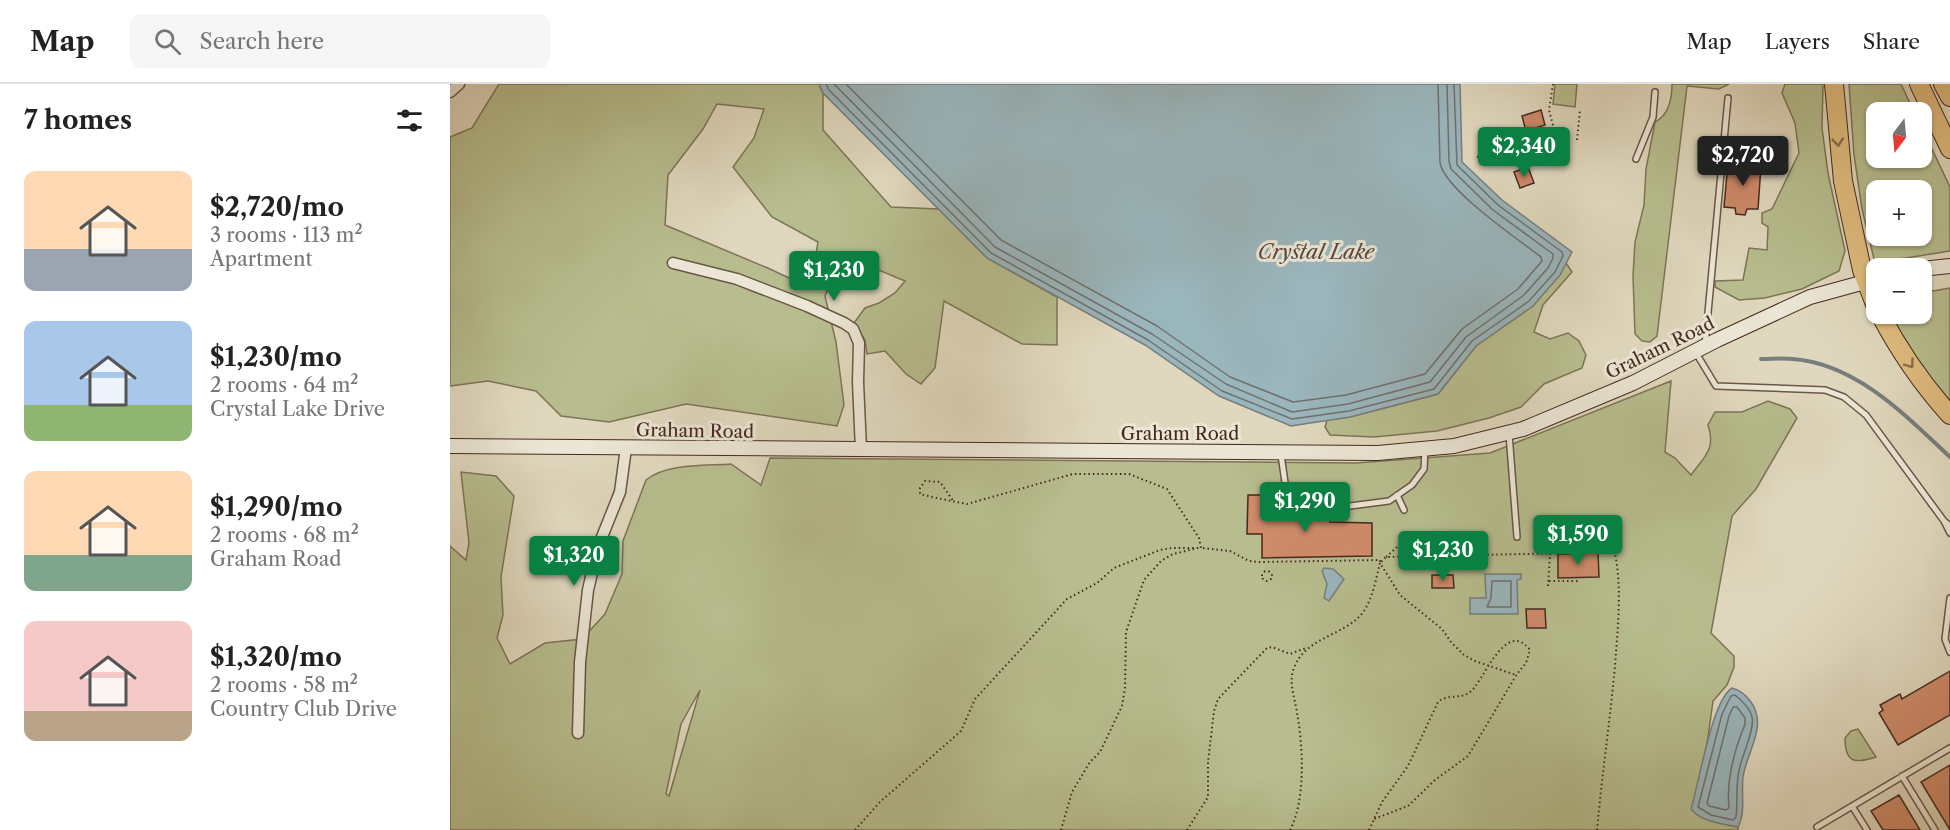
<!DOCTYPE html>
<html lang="en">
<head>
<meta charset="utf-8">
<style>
	body { margin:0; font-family:"Libre Caslon Text",serif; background:#f6f6f6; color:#222; height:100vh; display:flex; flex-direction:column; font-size:22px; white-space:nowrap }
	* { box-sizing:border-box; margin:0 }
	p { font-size:20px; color:#767676 }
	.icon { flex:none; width:33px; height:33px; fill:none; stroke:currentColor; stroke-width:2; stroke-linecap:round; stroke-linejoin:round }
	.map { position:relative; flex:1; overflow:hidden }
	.details { display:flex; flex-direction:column; background:#fff; width:450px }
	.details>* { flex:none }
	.needle { width:39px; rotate:196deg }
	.buttons { position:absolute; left:1416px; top:18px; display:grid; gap:12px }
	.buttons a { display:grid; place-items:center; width:66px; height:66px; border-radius:12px; background:#fff; box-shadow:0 2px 4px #0004; font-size:30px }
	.price { position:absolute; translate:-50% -51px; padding:0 14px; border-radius:6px; background:#0b8043; color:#fff; font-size:20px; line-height:39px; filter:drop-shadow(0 2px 3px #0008) }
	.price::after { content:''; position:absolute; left:50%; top:36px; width:18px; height:14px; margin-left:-9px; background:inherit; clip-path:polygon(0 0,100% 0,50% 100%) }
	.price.current { background:#222; color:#fff }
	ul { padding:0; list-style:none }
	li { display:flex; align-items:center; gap:18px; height:150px; padding:0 24px }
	li span { display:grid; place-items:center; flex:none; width:168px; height:120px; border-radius:12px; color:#555 }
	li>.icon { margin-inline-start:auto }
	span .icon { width:72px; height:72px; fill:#fffc; stroke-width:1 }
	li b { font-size:26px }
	h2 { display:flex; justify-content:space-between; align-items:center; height:72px; padding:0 24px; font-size:26px }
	header { display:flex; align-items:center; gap:36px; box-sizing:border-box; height:84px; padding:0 30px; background:#fff; border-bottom:2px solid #e0e0e0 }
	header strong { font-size:28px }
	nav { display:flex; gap:33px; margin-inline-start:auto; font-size:21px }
	.search { width:420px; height:54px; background:#f6f6f6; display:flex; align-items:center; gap:15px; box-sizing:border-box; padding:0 21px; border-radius:12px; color:#767676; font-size:22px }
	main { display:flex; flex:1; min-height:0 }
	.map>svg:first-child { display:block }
	.green { fill:#b7bd8e; stroke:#7e7457; stroke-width:1.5; fill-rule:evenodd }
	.water { fill:#9ab6bd; stroke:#787e7e; stroke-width:1.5 }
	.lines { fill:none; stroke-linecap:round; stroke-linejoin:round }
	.shore { stroke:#70706e; stroke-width:1.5 }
	.stream { stroke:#787e7e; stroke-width:4 }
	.building { fill:#cf8b6a; stroke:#462a20; stroke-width:1.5 }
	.lane-casing { stroke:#6c5648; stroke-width:8 }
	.street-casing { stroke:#6c5648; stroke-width:13 }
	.secondary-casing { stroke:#462a20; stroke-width:16 }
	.highway-casing { stroke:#462a20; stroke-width:20 }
	.path { stroke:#462a20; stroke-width:2; stroke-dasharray:1.5 3; stroke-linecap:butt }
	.lane { stroke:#ebe6d5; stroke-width:5 }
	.street { stroke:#ebe6d5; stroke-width:10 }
	.secondary { stroke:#ebe6d5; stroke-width:14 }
	.highway { stroke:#e0bc7f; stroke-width:18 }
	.oneway { stroke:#8b6c4b }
	.labels { text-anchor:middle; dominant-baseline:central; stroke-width:6; stroke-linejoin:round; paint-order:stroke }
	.street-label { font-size:18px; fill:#462a20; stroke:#ebe6d5 }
	.water-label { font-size:20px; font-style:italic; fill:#57463f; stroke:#ebe6d5 }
</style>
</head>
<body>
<header>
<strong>Map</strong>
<div class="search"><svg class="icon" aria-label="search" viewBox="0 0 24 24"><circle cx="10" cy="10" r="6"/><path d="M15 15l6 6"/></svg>Search here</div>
<nav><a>Map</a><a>Layers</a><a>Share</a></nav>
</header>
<main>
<section class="details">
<h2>7 homes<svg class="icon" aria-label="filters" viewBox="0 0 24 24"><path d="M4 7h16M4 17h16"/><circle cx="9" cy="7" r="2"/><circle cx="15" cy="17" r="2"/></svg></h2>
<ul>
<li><span style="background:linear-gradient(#ffd9b3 65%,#9aa5b1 0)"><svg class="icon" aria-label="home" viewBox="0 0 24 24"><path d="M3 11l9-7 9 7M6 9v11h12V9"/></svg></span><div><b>$2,720/mo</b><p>3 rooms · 113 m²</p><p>Apartment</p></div></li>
<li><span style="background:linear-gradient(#a9c7e8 70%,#8fb573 0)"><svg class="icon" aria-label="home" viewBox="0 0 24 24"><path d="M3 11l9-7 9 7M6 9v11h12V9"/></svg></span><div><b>$1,230/mo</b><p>2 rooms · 64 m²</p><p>Crystal Lake Drive</p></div></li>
<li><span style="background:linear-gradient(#ffd9b3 70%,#7fa58c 0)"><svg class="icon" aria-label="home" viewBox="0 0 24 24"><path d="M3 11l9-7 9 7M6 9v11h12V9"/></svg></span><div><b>$1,290/mo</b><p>2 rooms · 68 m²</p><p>Graham Road</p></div></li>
<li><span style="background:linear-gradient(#f6c9c9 75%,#b9a48a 0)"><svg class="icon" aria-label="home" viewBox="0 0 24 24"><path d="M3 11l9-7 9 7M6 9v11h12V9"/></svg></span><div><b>$1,320/mo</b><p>2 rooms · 58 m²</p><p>Country Club Drive</p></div></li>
</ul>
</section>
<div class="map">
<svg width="1500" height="746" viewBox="0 0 1500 746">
	<rect width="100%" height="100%" fill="#e0d8be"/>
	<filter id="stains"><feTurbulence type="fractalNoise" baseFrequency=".00333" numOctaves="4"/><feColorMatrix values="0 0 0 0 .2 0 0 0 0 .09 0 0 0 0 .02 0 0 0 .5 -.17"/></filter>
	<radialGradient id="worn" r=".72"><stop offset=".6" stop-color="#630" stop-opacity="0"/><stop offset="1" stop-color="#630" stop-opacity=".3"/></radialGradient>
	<!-- green -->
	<path class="green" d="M49,0H369L373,9V46L441,123L489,125L537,174L607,213V261L572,260L494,217L485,284L471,300L456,290L435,267L417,270L415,256L404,239L415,224L429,219L445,209L455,197L400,174H392L375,212L386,258L394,321L387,342L236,320L159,338L111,332L86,307L38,297L0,302V53L22,44ZM267,20L314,25L304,54L283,83L322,133L368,158L360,204L320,185L215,141L218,91L253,45Z
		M1105,0H1127L1125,23L1103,20Z
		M1222,0H1279L1269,5L1237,2L1207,252L1200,258L1192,257L1185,250L1183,192L1185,158L1194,121L1196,85L1205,38C1219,31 1222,14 1222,0Z
		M1335,0H1373L1372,44L1378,89L1395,167L1389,187L1352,205L1315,214L1289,216L1265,203V197L1293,196L1299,164L1317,166L1318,143L1312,139V129L1322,125L1349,69L1345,39L1332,9Z
		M1399,0H1451L1464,28H1426V74H1472V44L1500,103V167L1425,179L1412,125L1404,71ZM1426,106H1472V152H1426Z
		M1116,179L1122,188L1093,221L1084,248L1100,255L1118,249L1129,257L1136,271L1132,284L1094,300L1071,323L1039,334L987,347L924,353L880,351L875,343L877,336L900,333L988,310L1026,262L1083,222Z
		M1500,204V321L1472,287L1438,230H1472V209Z
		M1221,297L1215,368L1225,374L1241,391C1255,372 1266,365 1258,341L1265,328H1292L1318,317L1340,325L1347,334L1306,405L1282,432L1261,549L1284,572V583L1277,601L1263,617L1255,674L1245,713L1266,738L1288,743V746H0V462L16,476L19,459L11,388L46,392L64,412L51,493L53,531L47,554L60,580L95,559L132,555L155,530L172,490L173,457L196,396C216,379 256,382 281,380L311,401L320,374L906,379L1040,369ZM250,606L219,712L216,710L231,640Z
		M1408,645L1426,673C1405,680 1395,679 1395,654L1401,647Z"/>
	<!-- water -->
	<path class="water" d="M369,0H1010L1012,78L1052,116L1122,168L1110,191L1083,222L1026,262L988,310L900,333L841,342L769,312L695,261L537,174L373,9Z
		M874,484L883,485L894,495L879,517L874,514L877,500L872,487Z
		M1035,490H1071V495L1067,496L1068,530H1020V514H1036Z
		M1282,604C1290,606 1296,611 1301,618C1318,642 1297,667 1293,693C1291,710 1296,728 1288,743C1273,740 1251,738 1241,725C1249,699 1262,616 1282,604Z"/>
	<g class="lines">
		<!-- shore -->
		<path class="shore" d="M376,0L379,6L541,169L698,256L772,307L842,335L899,327L984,305L1022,257L1079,217L1105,188L1113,172L1112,168L1048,121L1007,81L1004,0
			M384,0L545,163L702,250L776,300L842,328L898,320L980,298L1016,253L1074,211L1098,184L1103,174V170L1043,126L1001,85L999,77L997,0
			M396,0L551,156L707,242L780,293L843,318L896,311L975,290L1012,245L1068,205L1092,177L1091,173C1068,155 995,106 990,79L988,0
			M1042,497H1061V523H1037L1041,514Z
			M1285,611C1292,617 1300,624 1302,633C1305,644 1293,670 1290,682C1285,700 1288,716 1286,733L1283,736L1261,731L1248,723L1272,630L1281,612Z
			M1287,623L1295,634V640C1284,667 1276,695 1279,724L1276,726L1259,722L1257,719L1279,632L1283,623Z"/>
		<!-- stream -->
		<path class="stream" d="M1311,275C1322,275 1333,274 1343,275C1407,280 1456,332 1500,373"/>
	</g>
	<!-- building -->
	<path class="building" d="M1091,26L1095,41L1076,47L1072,32Z
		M1289,77L1302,78V81L1311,82L1308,125H1297L1295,131L1286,130L1285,124L1274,123L1278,79H1289Z
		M1078,83L1084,99L1070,104L1064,88Z
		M798,411H821V426H839L838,429H880V438L922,439V472L812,474V450H797Z
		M1148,469L1149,493L1108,494V470Z
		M982,491H1003L1004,504H982Z
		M1076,525H1095L1096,544H1077Z
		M1500,587V631L1448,661L1429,629L1433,626L1430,621L1450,610L1452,615Z
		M1500,681V746L1471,698Z
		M1449,711L1470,746H1433L1421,727Z"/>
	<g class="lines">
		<!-- lane casing -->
		<g class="lane-casing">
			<path id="lane" d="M1186,75L1203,33L1205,8
				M1255,261L1278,14
				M1246,269L1266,302L1375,306L1394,313L1416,331L1494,437
				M1059,350L1067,453
				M831,371L836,405L860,418L900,422L939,417L962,401L974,385L975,365
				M947,411L954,426
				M1500,442L1494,437L1500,449
				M1500,514L1495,555L1500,568
				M1452,692L1485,746
				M1402,722L1417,746
				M1367,743L1500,664"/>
		</g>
		<!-- street casing -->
		<g class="street-casing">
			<path id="street" d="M0,8L9,0
				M223,179L287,195L357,222L394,239L403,245L409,259L408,298L411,366
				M128,649L130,578L138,506L148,463L170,408L176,364"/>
		</g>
		<!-- secondary casing -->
		<g class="secondary-casing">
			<path id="secondary" d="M1472,185L1500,182
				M0,362L928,369L1004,362L1073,345L1183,299L1267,256L1360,213L1426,195"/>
		</g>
		<!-- highway casing -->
		<g class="highway-casing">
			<path id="highway" d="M1384,0L1393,97L1412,186L1426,223
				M1469,0L1500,65
				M1493,0L1500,13
				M1430,230C1449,266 1472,300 1500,331"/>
		</g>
		<!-- path -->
		<path class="path" d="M1103,0L1099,26L1110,68
			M1062,47L1074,84
			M1127,56L1130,26
			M1027,73L1067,65
			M753,464L780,467L799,477L809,478L930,476V479L936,473L1166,468
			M936,473L955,456
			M812 492a5 5 0 1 1 10 0a5 5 0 1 1-10 0Z
			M1099,497H1130
			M1098,502L1100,470
			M405,746L430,718L511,647L525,615L617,515L647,499L664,484L710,466L722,464H751L749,454L717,405L679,390H623L517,420C501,417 486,414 470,410V404L475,397L490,398L504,418
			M611,746L622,708L640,678L650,668L672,622L675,604L676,548L694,496L711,477L723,470L744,465
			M737,746L758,713V678L764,627L768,615L817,564L822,563L840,570L856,564
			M840,746C856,716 853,661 847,629C845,613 838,599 844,584C856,552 896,552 914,527C923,513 926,495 930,479L950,511L992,545L1001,558L1014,571L1025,577L1066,591
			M919,746L932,718L958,682L988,618C997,610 1009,615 1019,609C1033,600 1055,533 1080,566L1076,579L1067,590L1018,672L985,696L958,722L924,735
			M1147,746C1152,691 1160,637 1165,582C1168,538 1174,493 1160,450"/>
		<!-- lane -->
		<use href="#lane" class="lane"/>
		<!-- street -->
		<use href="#street" class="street"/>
		<!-- secondary -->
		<use href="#secondary" class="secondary"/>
		<!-- highway -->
		<use href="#highway" class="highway"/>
	</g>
	<!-- one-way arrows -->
	<defs><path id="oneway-chevron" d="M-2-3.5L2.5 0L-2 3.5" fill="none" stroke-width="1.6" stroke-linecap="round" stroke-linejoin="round" transform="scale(1.5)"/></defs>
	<g class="oneway">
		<use href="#oneway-chevron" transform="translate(1388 58) rotate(84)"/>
		<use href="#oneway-chevron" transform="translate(1460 280) rotate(54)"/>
	</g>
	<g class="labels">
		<!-- street labels -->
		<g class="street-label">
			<text transform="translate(1210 264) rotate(-26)">Graham Road</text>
			<text transform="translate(245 347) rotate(1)">Graham Road</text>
			<text x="730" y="350">Graham Road</text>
		</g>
		<!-- water labels -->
		<g class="water-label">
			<text x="866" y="168">Crystal Lake</text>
		</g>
	</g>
	<rect width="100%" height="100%" filter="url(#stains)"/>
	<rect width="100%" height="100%" fill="url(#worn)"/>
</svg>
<div class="buttons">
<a><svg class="needle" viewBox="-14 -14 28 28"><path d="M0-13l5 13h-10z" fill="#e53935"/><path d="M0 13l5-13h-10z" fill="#767676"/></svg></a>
<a>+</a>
<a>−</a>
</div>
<b class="price" style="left:1074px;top:94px">$2,340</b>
<b class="price current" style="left:1293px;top:103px">$2,720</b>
<b class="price" style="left:384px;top:218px">$1,230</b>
<b class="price" style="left:855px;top:449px">$1,290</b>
<b class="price" style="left:1128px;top:482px">$1,590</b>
<b class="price" style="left:993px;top:498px">$1,230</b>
<b class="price" style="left:124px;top:503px">$1,320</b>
</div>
</main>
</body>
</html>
